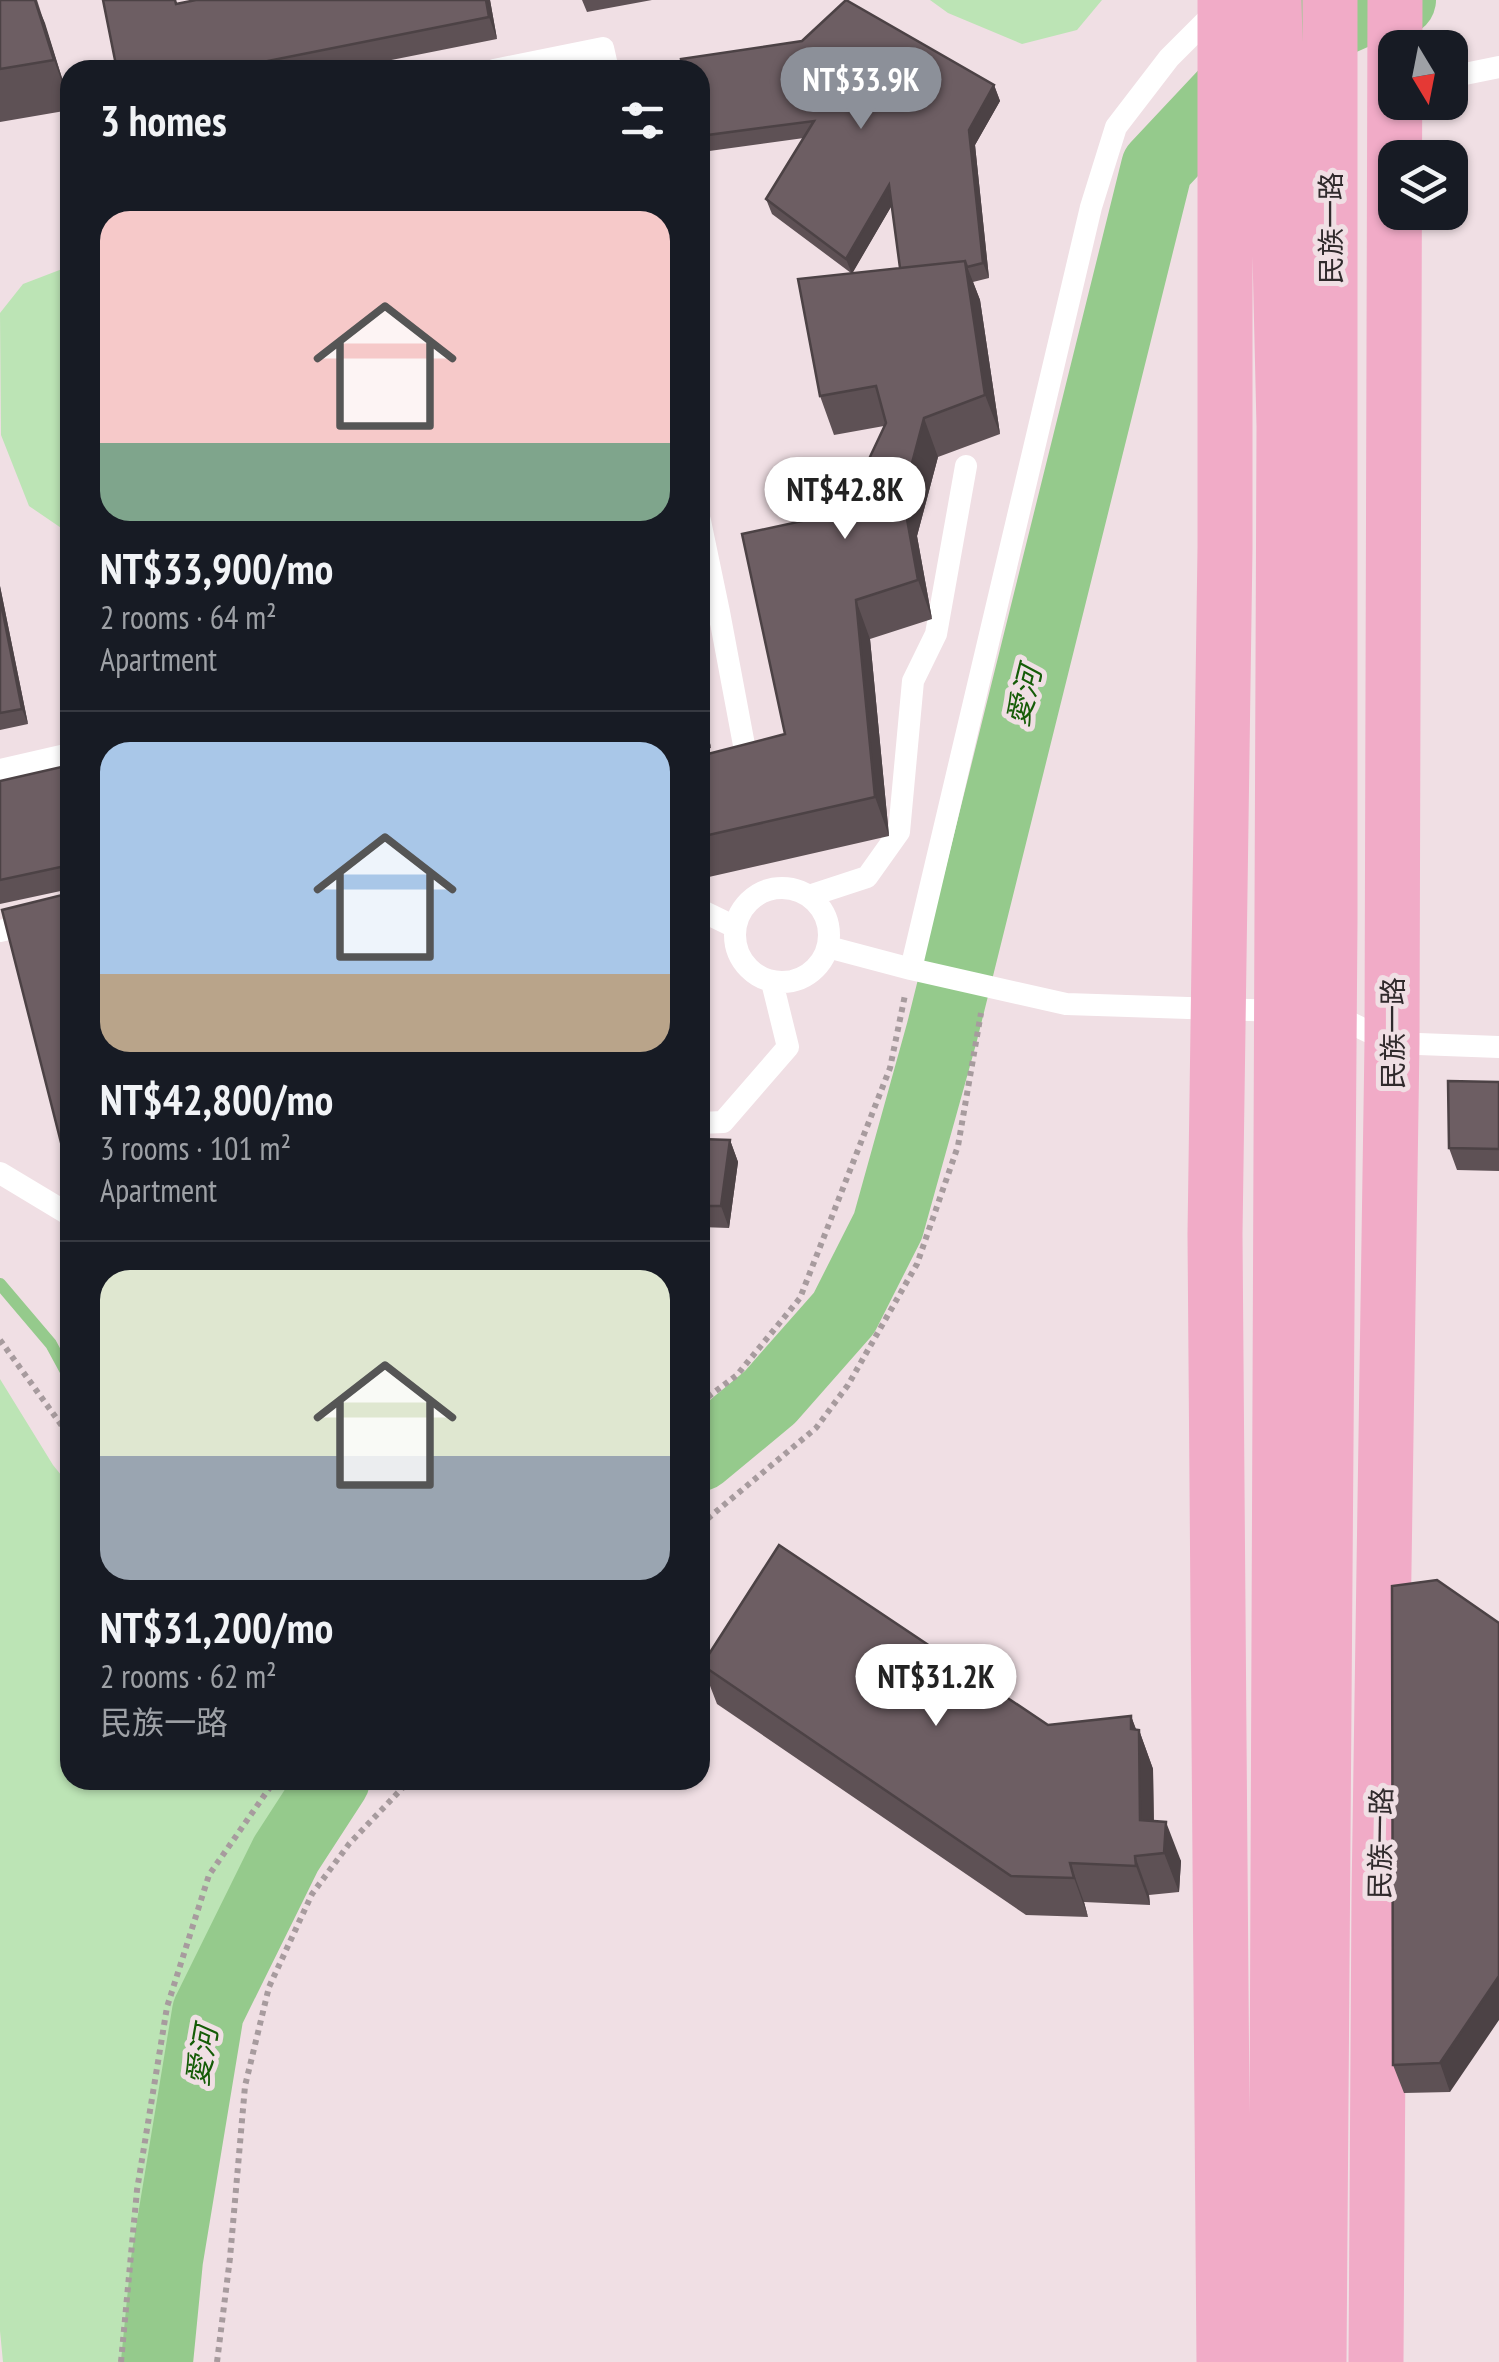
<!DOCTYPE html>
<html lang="en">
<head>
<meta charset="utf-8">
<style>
	body { margin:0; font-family:"PT Sans Narrow","Noto Sans TC",sans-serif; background:#242831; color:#f1f3f6; height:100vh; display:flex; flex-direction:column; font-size:38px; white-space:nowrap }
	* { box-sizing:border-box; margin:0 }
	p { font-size:32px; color:#9ea1a6 }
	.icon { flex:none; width:55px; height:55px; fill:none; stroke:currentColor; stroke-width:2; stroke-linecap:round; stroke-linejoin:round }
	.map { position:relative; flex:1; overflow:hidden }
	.panel { position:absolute; left:60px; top:60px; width:650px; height:1730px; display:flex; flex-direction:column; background:#171b24; border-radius:30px; box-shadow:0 2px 8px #0004 }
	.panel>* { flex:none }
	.needle { width:65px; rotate:170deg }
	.fabs { position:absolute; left:1378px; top:30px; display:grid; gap:20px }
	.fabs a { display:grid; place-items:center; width:90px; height:90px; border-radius:20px; background:#171b24; box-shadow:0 2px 8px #0004; font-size:50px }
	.price { position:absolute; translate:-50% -85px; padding:0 22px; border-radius:35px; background:#fff; color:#222; font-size:32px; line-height:65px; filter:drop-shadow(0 2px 5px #0008) }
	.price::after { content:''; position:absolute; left:50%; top:60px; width:30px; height:22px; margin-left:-15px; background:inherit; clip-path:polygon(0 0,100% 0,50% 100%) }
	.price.selected { background:#8c9099; color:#fff }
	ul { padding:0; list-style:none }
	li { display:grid; align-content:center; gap:20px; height:530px; padding:0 40px }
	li+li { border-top:2px solid #363941 }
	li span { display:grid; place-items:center; height:310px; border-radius:30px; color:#555 }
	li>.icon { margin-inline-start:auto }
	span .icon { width:180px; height:180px; fill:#fffc; stroke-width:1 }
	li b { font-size:42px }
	h2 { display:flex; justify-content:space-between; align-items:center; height:120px; padding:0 40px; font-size:42px }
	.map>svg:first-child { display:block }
	.green { fill:#bce4b5 }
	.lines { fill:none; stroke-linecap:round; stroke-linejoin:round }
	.stream { stroke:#95ca8c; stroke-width:12 }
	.river { stroke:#95ca8c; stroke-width:72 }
	.path { stroke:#a79b9e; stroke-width:6; stroke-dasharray:5 5; stroke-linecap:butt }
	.service { stroke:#fff; stroke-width:22 }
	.primary { stroke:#f1abc7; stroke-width:55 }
	.wall { fill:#5e5155; fill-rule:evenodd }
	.shaded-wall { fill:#4c4245 }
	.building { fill:#6d5e63; stroke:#4c4245; stroke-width:2.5 }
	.labels { text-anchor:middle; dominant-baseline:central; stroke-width:10; stroke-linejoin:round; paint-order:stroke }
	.street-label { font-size:28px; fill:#302a2c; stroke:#f0dfe4 }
	.water-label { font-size:30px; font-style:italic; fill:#155c07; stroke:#f0dfe4 }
</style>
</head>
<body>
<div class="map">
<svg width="1499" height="2362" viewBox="0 0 1499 2362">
	<rect width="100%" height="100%" fill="#f0dfe4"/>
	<!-- green -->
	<path class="green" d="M930,0H1102L1077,30L1022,44L948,13Z
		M70,266V534L29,506L1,435L0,313L23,284Z
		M0,1379L53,1465L70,1486V1780H306L253,1845L181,2019L139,2362H3L0,2331Z"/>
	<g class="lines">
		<!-- stream -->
		<path class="stream" d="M0,1284L51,1344L70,1379"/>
		<!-- river -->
		<path class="river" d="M700,1455L770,1397L844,1313L888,1226L942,1032L1157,167L1263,54L1369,7L1400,0
			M157,2362L167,2260L208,2012L286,1854L334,1780"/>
		<!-- path -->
		<path class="path" d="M0,1340L70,1437
			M700,1403L737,1375L800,1298L890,1068L905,995
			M700,1525L816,1428L848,1385L917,1264L958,1146L981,1013
			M121,2362L137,2190L167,2007L209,1875L275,1780
			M217,2362L230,2258L245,2086L269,1987L312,1894L349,1844L410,1780"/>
		<!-- service -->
		<path class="service" d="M494,70L603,48L608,70
			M1450,77L1499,67
			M700,521L719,612L700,616
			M0,770L70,754
			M700,772L747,761L719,612
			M735 935a47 47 0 1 1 94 0a47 47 0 1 1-94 0Z
			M809,896L867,877L899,832L913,681L936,634L966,466
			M700,910L735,927
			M0,931L70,915
			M828,947L911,969L1066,1004L1283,1011
			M911,969L1091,207L1116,127L1169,58L1219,8
			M1330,1013L1392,1043L1499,1047
			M700,1123L723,1122L788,1047L772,982
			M0,1173L70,1215"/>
		<!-- primary -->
		<path class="primary" d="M1274,0L1284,426L1276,2362
			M1224,2362L1215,1234L1225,548V0
			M1319,2362L1330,921V0
			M1376,2362L1379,1896L1392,1043L1395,0"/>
	</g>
	<!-- wall -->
	<path class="wall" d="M0,0H37L70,103V110L0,122Z
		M490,0L497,39L341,70H117L180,3Z
		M582,0H652L587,12Z
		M700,70L994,85L1000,101L975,145L989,278L973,282L980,300L1000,434L938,457L917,536L932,619L870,639L889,836L700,879V756L785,734L844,512L884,426L834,435L820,396L851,273L772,214L766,199L804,138L702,152L700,147ZM892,205L900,268L852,273Z
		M0,586L28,724L0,730Z
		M700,695L711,748L700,750Z
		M70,765V889L0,904V781Z
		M1499,1082V1171L1457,1170L1449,1148Z
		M700,1139L730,1140L738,1162L729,1228L700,1227Z
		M1499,1623L1450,2092L1404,2093L1393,2065Z
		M702,1665L1048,1725L1131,1716L1136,1729L1139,1730L1153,1769L1154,1821L1181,1861L1179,1892L1149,1895L1150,1905L1084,1902L1088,1917L1026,1915L717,1704Z"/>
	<!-- shaded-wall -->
	<path class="shaded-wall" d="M35,0L45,23L70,104L54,60Z
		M486,0H490L497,39L489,17Z
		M994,85L1000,101L975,145L989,278L983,263L969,130Z
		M889,185L895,200L852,274L846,259Z
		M965,261L980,300L1000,434L985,395Z
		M924,418L938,457L917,536L932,619L918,580L903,497Z
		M0,586L28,724L22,709L0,598Z
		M856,600L870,639L889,836L875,797Z
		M700,695L711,748L703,726L700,712Z
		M730,1140L738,1162L729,1228L721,1206Z
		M1131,1716L1139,1738V1730L1153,1769L1154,1854L1140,1820L1131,1729Z
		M1166,1822L1181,1861L1179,1892L1164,1853Z
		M1135,1856L1149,1895L1150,1905L1136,1866Z
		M1070,1863L1084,1902L1088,1917L1074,1878Z
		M1499,1976V2020L1450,2092L1440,2063Z"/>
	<!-- building -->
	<path class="building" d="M0,0H35L54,60L0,69Z
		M103,0H175L176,4L196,0H486L489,17L223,70H117Z
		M846,0L994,85L969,130L983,263L967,267L965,261L900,268L889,185L846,259L766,199L814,121L700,136V70H683L681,59L802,41Z
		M965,261L985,395L924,418L903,497L918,580L856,600L875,797L700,837V756L785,734L742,534L844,512L886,423L876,386L820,396L798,279Z
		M0,598L22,709L0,713Z
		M70,765V865L0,880V781Z
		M70,893V1178L2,910Z
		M1448,1081L1499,1082V1149L1449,1148Z
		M700,1139L730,1140L721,1206H700Z
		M779,1545L1048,1725L1131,1716V1729L1139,1730L1140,1820L1166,1822L1164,1853L1135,1856L1136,1866L1070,1863L1074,1878L1011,1876L702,1665Z
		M1437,1580L1499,1623V1976L1440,2063L1393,2065L1392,1586Z"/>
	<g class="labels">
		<!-- street labels -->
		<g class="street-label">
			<text transform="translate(1330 228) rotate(-90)">民族一路</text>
			<text transform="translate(1392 1033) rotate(-90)">民族一路</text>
			<text transform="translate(1380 1843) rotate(-89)">民族一路</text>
		</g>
		<!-- water labels -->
		<g class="water-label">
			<text transform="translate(1023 696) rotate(-76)">愛河</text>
			<text transform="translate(201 2056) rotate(-80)">愛河</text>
		</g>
	</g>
</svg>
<div class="fabs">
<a><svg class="needle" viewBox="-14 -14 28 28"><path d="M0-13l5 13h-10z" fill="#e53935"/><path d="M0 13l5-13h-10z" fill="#9ea1a6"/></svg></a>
<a><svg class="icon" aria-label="layers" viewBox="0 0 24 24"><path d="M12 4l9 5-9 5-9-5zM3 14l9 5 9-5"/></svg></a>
</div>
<b class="price selected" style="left:861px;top:132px">NT$33.9K</b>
<b class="price" style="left:845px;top:542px">NT$42.8K</b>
<b class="price" style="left:936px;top:1729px">NT$31.2K</b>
<section class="panel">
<h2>3 homes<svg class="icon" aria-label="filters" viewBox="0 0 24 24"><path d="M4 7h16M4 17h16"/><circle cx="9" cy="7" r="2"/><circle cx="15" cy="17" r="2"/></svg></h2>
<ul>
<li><span style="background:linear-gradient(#f6c9c9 75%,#7fa58c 0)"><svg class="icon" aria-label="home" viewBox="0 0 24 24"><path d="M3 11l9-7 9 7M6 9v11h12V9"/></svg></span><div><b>NT$33,900/mo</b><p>2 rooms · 64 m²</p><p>Apartment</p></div></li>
<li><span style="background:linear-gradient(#a9c7e8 75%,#b9a48a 0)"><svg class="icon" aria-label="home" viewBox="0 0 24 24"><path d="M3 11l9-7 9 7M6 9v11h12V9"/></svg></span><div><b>NT$42,800/mo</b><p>3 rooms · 101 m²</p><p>Apartment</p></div></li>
<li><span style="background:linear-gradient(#dfe7d0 60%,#9aa5b1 0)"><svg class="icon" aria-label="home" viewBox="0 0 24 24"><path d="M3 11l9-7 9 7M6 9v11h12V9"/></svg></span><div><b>NT$31,200/mo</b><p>2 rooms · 62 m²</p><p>民族一路</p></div></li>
</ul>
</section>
</div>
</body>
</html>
